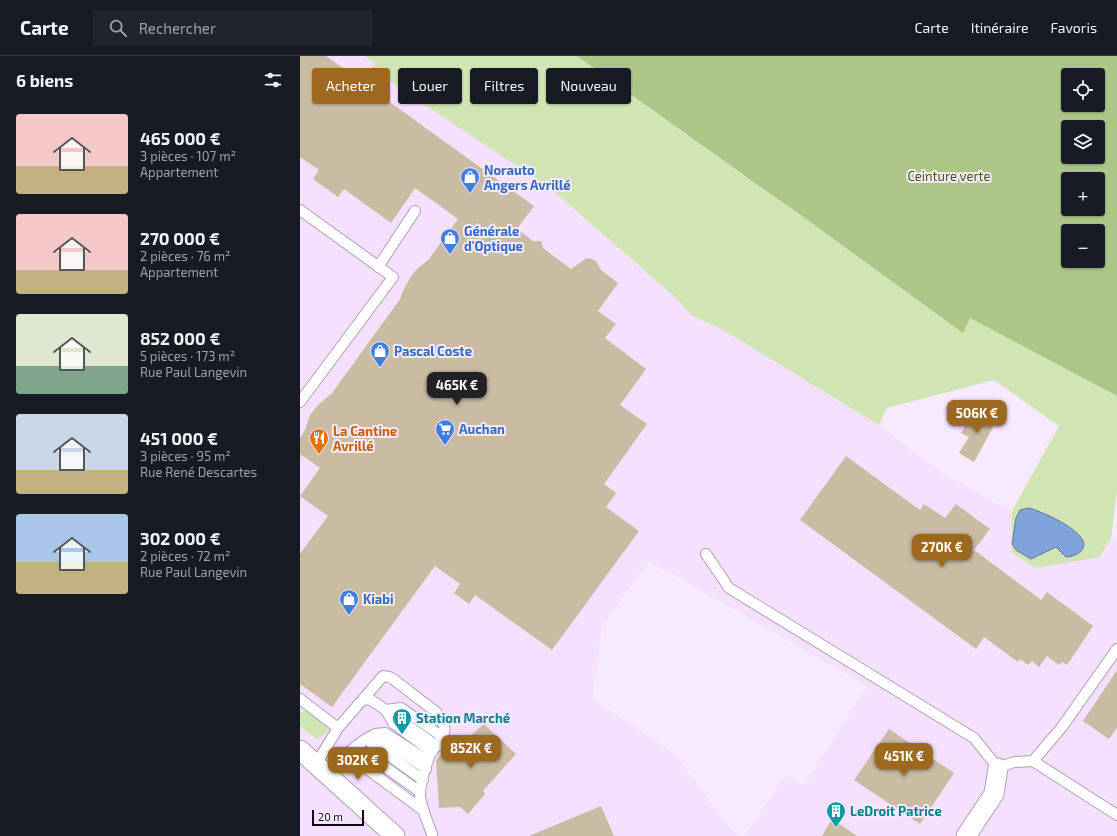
<!DOCTYPE html>
<html lang="fr">
<head>
<meta charset="utf-8">
<style>
	body { margin:0; font-family:"Exo 2",sans-serif; background:#20242c; color:#f1f3f6; height:100vh; display:flex; flex-direction:column; font-size:15px; white-space:nowrap }
	* { box-sizing:border-box; margin:0 }
	p { font-size:13px; color:#9ea1a6 }
	.icon { flex:none; width:22px; height:22px; fill:none; stroke:currentColor; stroke-width:2; stroke-linecap:round; stroke-linejoin:round }
	.map { position:relative; flex:1; overflow:hidden }
	.side { display:flex; flex-direction:column; background:#171b24; width:300px }
	.side>* { flex:none }
	.hud { position:absolute; left:12px; top:12px; width:380px; height:36px; display:flex; gap:8px }
	.fabs { position:absolute; left:761px; top:12px; display:grid; gap:8px }
	.fabs a { display:grid; place-items:center; width:44px; height:44px; border-radius:4px; background:#171b24; box-shadow:0 1px 3px #0004; font-size:20px }
	.scale { position:absolute; left:12px; bottom:10px; width:52px; box-sizing:border-box; padding-left:4px; border:2px solid #110b13; border-top:0; font-size:11px; line-height:14px; white-space:nowrap; color:#110b13; -webkit-text-stroke:3px #f7eafe; paint-order:stroke }
	.price { position:absolute; translate:-50% -34px; padding:0 9px; border-radius:8px; background:#9c691e; color:#fff; font-size:13px; line-height:26px; filter:drop-shadow(0 1px 2px #0008) }
	.price::after { content:''; position:absolute; left:50%; top:24px; width:12px; height:9px; margin-left:-6px; background:inherit; clip-path:polygon(0 0,100% 0,50% 100%) }
	.price.active { background:#222; color:#fff }
	ul { padding:0; list-style:none }
	li { display:flex; align-items:center; gap:12px; height:100px; padding:0 16px }
	li span { display:grid; place-items:center; flex:none; width:112px; height:80px; border-radius:4px; color:#555 }
	li>.icon { margin-inline-start:auto }
	span .icon { width:48px; height:48px; fill:#fffc; stroke-width:1 }
	li b { font-size:17px }
	h2 { display:flex; justify-content:space-between; align-items:center; height:48px; padding:0 16px; font-size:17px }
	.tag { padding:0 14px; border-radius:4px; background:#171b24; box-shadow:0 1px 3px #0004; font-size:14px; line-height:36px }
	.tag.active { background:#9c691e; color:#fff }
	header { display:flex; align-items:center; gap:24px; box-sizing:border-box; height:56px; padding:0 20px; background:#171b24; border-bottom:1px solid #363941 }
	header strong { font-size:19px }
	nav { display:flex; gap:22px; margin-inline-start:auto; font-size:14px }
	.search { width:280px; height:36px; background:#20242c; display:flex; align-items:center; gap:10px; box-sizing:border-box; padding:0 14px; border-radius:4px; color:#9ea1a6; font-size:15px }
	main { display:flex; flex:1; min-height:0 }
	.map>svg:first-child { display:block }
	.built { fill:#f5e0ff }
	.green { fill:#d0e5b3 }
	.forest { fill:#acc687; fill-rule:evenodd }
	.water { fill:#81a3db; stroke:#5f759f }
	.building { fill:#cabba3 }
	.lines { fill:none; stroke-linecap:round; stroke-linejoin:round }
	.service-casing { stroke:#afa0b7; stroke-width:12 }
	.minor-casing { stroke:#afa0b7; stroke-width:21 }
	.service { stroke:#fff; stroke-width:10 }
	.minor { stroke:#fff; stroke-width:19 }
	.labels { text-anchor:middle; dominant-baseline:central; stroke-width:4; stroke-linejoin:round; paint-order:stroke }
	.shop-label { font-size:13px; font-weight:bold; fill:#366cbe; stroke:#f7eafe; text-anchor:start }
	.park-label { font-size:13px; fill:#405714; stroke:#f7eafe }
	.food-label { font-size:13px; font-weight:bold; fill:#c56008; stroke:#f7eafe; text-anchor:start }
	.culture-label { font-size:13px; font-weight:bold; fill:#0d838f; stroke:#f7eafe; text-anchor:start }
</style>
</head>
<body>
<header>
<strong>Carte</strong>
<div class="search"><svg class="icon" aria-label="search" viewBox="0 0 24 24"><circle cx="10" cy="10" r="6"/><path d="M15 15l6 6"/></svg>Rechercher</div>
<nav><a>Carte</a><a>Itinéraire</a><a>Favoris</a></nav>
</header>
<main>
<section class="side">
<h2>6 biens<svg class="icon" aria-label="filters" viewBox="0 0 24 24"><path d="M4 7h16M4 17h16"/><circle cx="9" cy="7" r="2"/><circle cx="15" cy="17" r="2"/></svg></h2>
<ul>
<li><span style="background:linear-gradient(#f6c9c9 65%,#c2b280 0)"><svg class="icon" aria-label="home" viewBox="0 0 24 24"><path d="M3 11l9-7 9 7M6 9v11h12V9"/></svg></span><div><b>465 000 €</b><p>3 pièces · 107 m²</p><p>Appartement</p></div></li>
<li><span style="background:linear-gradient(#f6c9c9 70%,#c2b280 0)"><svg class="icon" aria-label="home" viewBox="0 0 24 24"><path d="M3 11l9-7 9 7M6 9v11h12V9"/></svg></span><div><b>270 000 €</b><p>2 pièces · 76 m²</p><p>Appartement</p></div></li>
<li><span style="background:linear-gradient(#dfe7d0 65%,#7fa58c 0)"><svg class="icon" aria-label="home" viewBox="0 0 24 24"><path d="M3 11l9-7 9 7M6 9v11h12V9"/></svg></span><div><b>852 000 €</b><p>5 pièces · 173 m²</p><p>Rue Paul Langevin</p></div></li>
<li><span style="background:linear-gradient(#c9d6e8 70%,#c2b280 0)"><svg class="icon" aria-label="home" viewBox="0 0 24 24"><path d="M3 11l9-7 9 7M6 9v11h12V9"/></svg></span><div><b>451 000 €</b><p>3 pièces · 95 m²</p><p>Rue René Descartes</p></div></li>
<li><span style="background:linear-gradient(#a9c7e8 60%,#c2b280 0)"><svg class="icon" aria-label="home" viewBox="0 0 24 24"><path d="M3 11l9-7 9 7M6 9v11h12V9"/></svg></span><div><b>302 000 €</b><p>2 pièces · 72 m²</p><p>Rue Paul Langevin</p></div></li>
</ul>
</section>
<div class="map">
<svg width="817" height="780" viewBox="0 0 817 780">
	<rect width="100%" height="100%" fill="#f7eafe"/>
	<!-- built -->
	<path class="built" d="M0,0H65L75,8L72,13L250,132L375,241L391,259L423,274L579,369L646,420L712,455V497L736,512L800,501L811,482L817,485V780H444L487,718L504,729L567,630L349,505L302,570L292,643L375,698L428,770L438,780H0Z"/>
	<!-- green -->
	<path class="green" d="M65,0H277L469,137L491,152L663,277L670,262L817,340V435L811,482L800,501L736,512L712,497V455L759,370L694,324L587,352L579,369L423,274L391,259L375,241L250,132L71,13L75,8Z
		M6,655L28,670L29,672L23,680L16,683L0,670V656Z"/>
	<!-- forest -->
	<path class="forest" d="M277,0H817V340L670,262L663,277L491,152L469,137ZM768,19H798V49H768ZM768,71H798V101H768ZM768,123H798V153H768ZM768,175H798V205H768Z"/>
	<!-- water -->
	<path class="water" d="M729,452C741,455 797,479 781,495C777,499 771,501 766,501L756,491L731,503L716,494L712,488L716,462L720,454Z"/>
	<!-- building -->
	<path class="building" d="M0,0H26L234,150L217,173L233,185H241L243,192L271,213L285,203L290,202L296,205L301,214L318,227L298,255L316,268L305,282L346,313L320,349L347,368L304,428L316,437L306,451L339,475L252,594L175,539L169,548L154,537L160,528L135,510L32,651L0,628V498L28,460L0,440L20,412L0,398V382L4,376L10,359L18,349L32,337L100,243L103,235L111,220L116,214L128,204L158,163L115,132L91,167L44,133L38,141L13,123L19,114L0,101Z
		M675,352L697,364L674,406L659,397L669,381L661,377Z
		M546,400L620,454L624,448L645,462L656,448L690,473L674,494L741,544L747,536L793,570L767,609L762,606L759,609L747,600L739,611L732,605L728,609L720,603L718,606L684,581L676,593L500,464Z
		M817,614V672L809,683L783,665Z
		M184,668L216,698L183,735L185,738L168,758L160,751L139,752L136,704L150,689L155,694L164,685Z
		M589,673L654,717L620,768L554,724Z
		M301,750L314,780H229Z
		M532,763L557,780H522Z"/>
	<g class="lines">
		<!-- service casing -->
		<g class="service-casing">
			<path id="service" d="M0,154L93,221L0,346
				M78,211L115,155
				M406,498L429,532L674,682L698,712L714,706L733,705L817,759
				M0,643L38,672
				M63,643L71,644L86,654L93,667L132,696
				M86,654L101,652L143,681
				M106,668L137,690
				M75,678L85,677L128,705
				M66,683L75,678L126,713
				M56,690L66,683L123,724
				M47,698L56,690L120,736
				M733,705L762,671L817,593
				M16,708L38,672L83,620L89,621L93,623L136,656C154,678 139,682 130,699C127,705 120,730 120,736C119,748 128,766 132,778V780
				M28,719L38,703L47,698L124,755"/>
		</g>
		<!-- minor casing -->
		<g class="minor-casing">
			<path id="minor" d="M0,694L95,780
				M666,780L694,738L698,712"/>
		</g>
		<!-- service -->
		<use href="#service" class="service"/>
		<!-- minor -->
		<use href="#minor" class="minor"/>
	</g>
	<!-- icons -->
	<defs>
		<g id="shop-pin" transform="scale(1)"><path d="M0 17L-7.5 6A9.5 9.5 0 1 1 7.5 6Z" fill="#3f7fe0" stroke="#f7eafe"/><path d="M-5-2.5h2.3a2.7 3.5 0 0 1 5.4 0H5L5.5 6h-11ZM-1.5-2.5h3a1.5 2.3 0 0 0-3 0Z" fill="#fff"/></g>
		<g id="supermarket-pin" transform="scale(1)"><path d="M0 17L-7.5 6A9.5 9.5 0 1 1 7.5 6Z" fill="#3f7fe0" stroke="#f7eafe"/><path d="M-6-5.5h2.5l.6 2H6L4.5 2H-2.5L-4.4-4H-6ZM-1.5 3.2a1.3 1.3 0 1 0 .1 0ZM3 3.2a1.3 1.3 0 1 0 .1 0Z" fill="#fff"/></g>
		<g id="restaurant-pin" transform="scale(1)"><path d="M0 17L-7.5 6A9.5 9.5 0 1 1 7.5 6Z" fill="#e8710a" stroke="#f7eafe"/><path d="M-5-6h1v4h1v-4h1v4h1v-4h1v5L-1.5 .5V6h-2V.5L-5-1ZM5-6V6H3V1.5H1.5Q1.5-4 5-6Z" fill="#fff"/></g>
		<g id="building-pin" transform="scale(1)"><path d="M0 17L-7.5 6A9.5 9.5 0 1 1 7.5 6Z" fill="#0f9aa8" stroke="#f7eafe"/><path d="M-4-6H4V6H1V3H-1V6H-4ZM-2.5-4.3h1.7v1.8h-1.7ZM.8-4.3h1.7v1.8H.8ZM-2.5-1h1.7V.8h-1.7ZM.8-1h1.7V.8H.8Z" fill="#fff"/></g>
	</defs>
	<g fill-rule="evenodd">
		<use href="#shop-pin" x="170" y="121"/>
		<use href="#shop-pin" x="150" y="182"/>
		<use href="#shop-pin" x="80" y="295"/>
		<use href="#supermarket-pin" x="145" y="373"/>
		<use href="#restaurant-pin" x="19" y="382"/>
		<use href="#shop-pin" x="49" y="543"/>
		<use href="#building-pin" x="102" y="662"/>
		<use href="#building-pin" x="536" y="755"/>
	</g>
	<g class="labels">
		<!-- shop labels -->
		<g class="shop-label">
			<text x="184" y="114">Norauto<tspan x="184" dy="15">Angers Avrillé</tspan></text>
			<text x="164" y="175">Générale<tspan x="164" dy="15">d'Optique</tspan></text>
			<text x="94" y="295">Pascal Coste</text>
			<text x="159" y="373">Auchan</text>
			<text x="63" y="543">Kiabi</text>
		</g>
		<!-- park labels -->
		<g class="park-label">
			<text x="649" y="120">Ceinture verte</text>
		</g>
		<!-- food labels -->
		<g class="food-label">
			<text x="33" y="375">La Cantine<tspan x="33" dy="15">Avrillé</tspan></text>
		</g>
		<!-- culture labels -->
		<g class="culture-label">
			<text x="116" y="662">Station Marché</text>
			<text x="550" y="755">LeDroit Patrice</text>
		</g>
	</g>
</svg>
<div class="fabs">
<a><svg class="icon" aria-label="locate" viewBox="0 0 24 24"><circle cx="12" cy="12" r="6"/><path d="M12 2v4M12 18v4M2 12h4M18 12h4"/></svg></a>
<a><svg class="icon" aria-label="layers" viewBox="0 0 24 24"><path d="M12 4l9 5-9 5-9-5zM3 14l9 5 9-5"/></svg></a>
<a>+</a>
<a>−</a>
</div>
<div class="scale">20 m</div>
<b class="price active" style="left:157px;top:350px">465K €</b>
<b class="price" style="left:677px;top:378px">506K €</b>
<b class="price" style="left:642px;top:512px">270K €</b>
<b class="price" style="left:171px;top:713px">852K €</b>
<b class="price" style="left:604px;top:721px">451K €</b>
<b class="price" style="left:58px;top:725px">302K €</b>
<div class="hud">
<a class="tag active">Acheter</a>
<a class="tag">Louer</a>
<a class="tag">Filtres</a>
<a class="tag">Nouveau</a>
</div>
</div>
</main>
</body>
</html>
